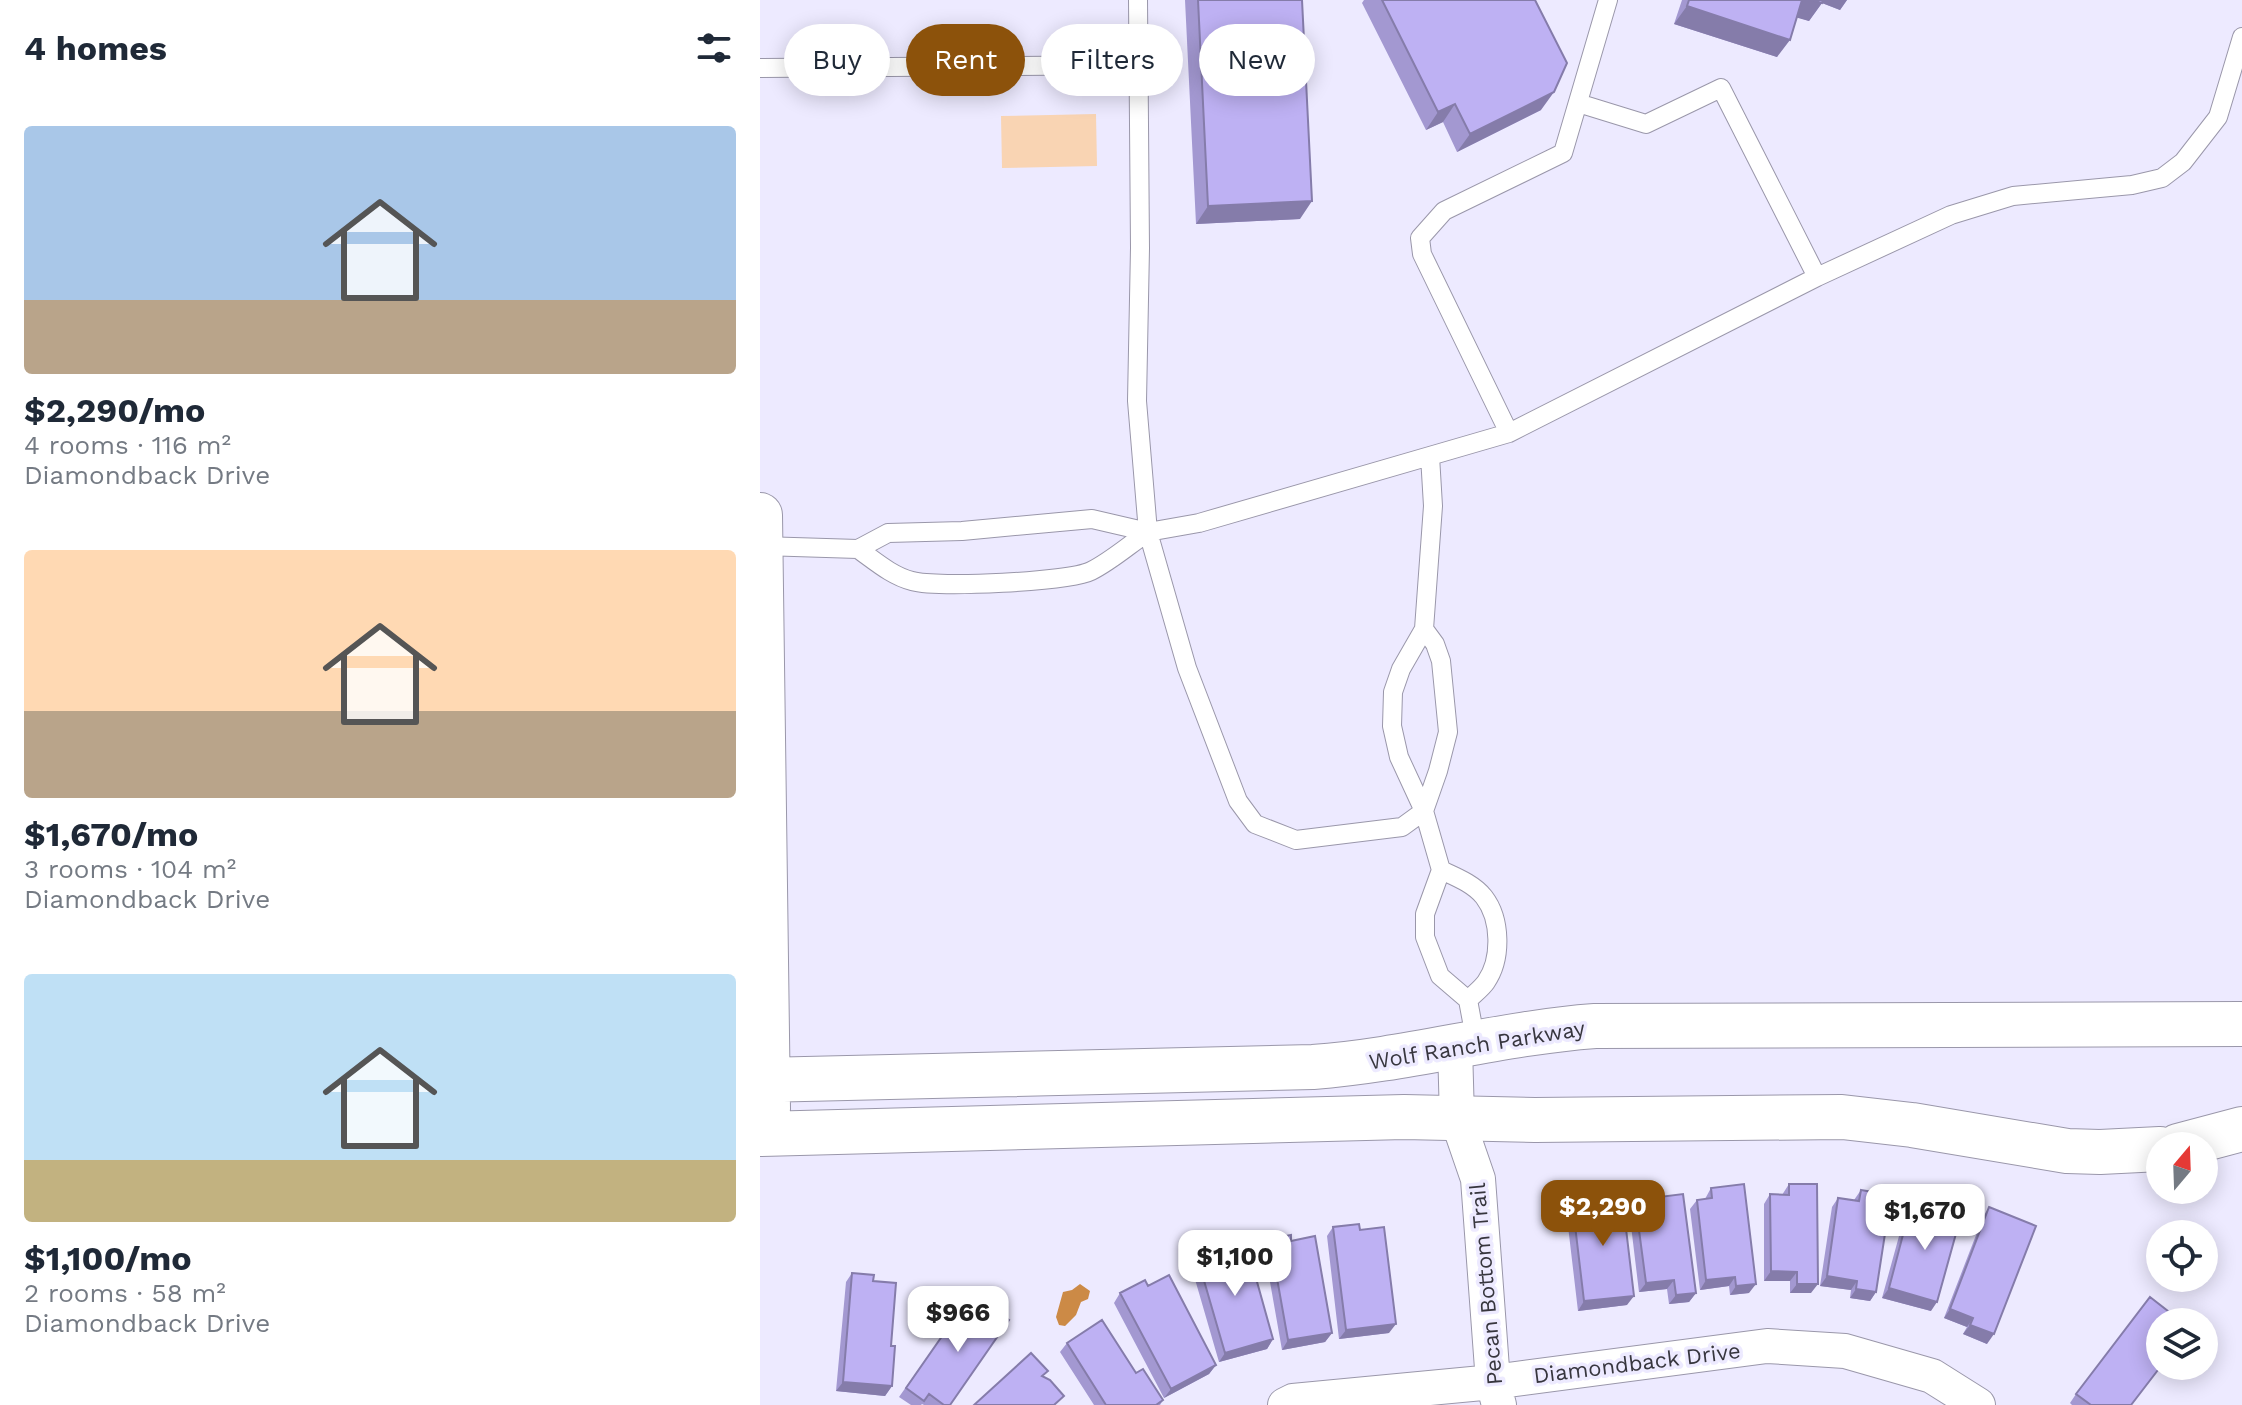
<!DOCTYPE html>
<html lang="en">
<head>
<meta charset="utf-8">
<style>
	body { margin:0; font-family:"Work Sans",sans-serif; background:#f2f2f3; color:#1f2937; height:100vh; display:flex; flex-direction:column; font-size:30px; white-space:nowrap }
	* { box-sizing:border-box; margin:0 }
	p { font-size:26px; color:#747a83 }
	.icon { flex:none; width:44px; height:44px; fill:none; stroke:currentColor; stroke-width:2; stroke-linecap:round; stroke-linejoin:round }
	.map { position:relative; flex:1; overflow:hidden }
	.panel { display:flex; flex-direction:column; background:#fff; width:760px }
	.panel>* { flex:none }
	.top-card { position:absolute; left:24px; top:24px; width:760px; height:72px; display:flex; gap:16px }
	.needle { width:52px; rotate:19deg }
	.tools { position:absolute; left:1386px; top:1132px; display:grid; gap:16px }
	.tools a { display:grid; place-items:center; width:72px; height:72px; border-radius:50%; background:#fff; box-shadow:0 4px 20px #0003; font-size:40px }
	.price { position:absolute; translate:-50% -68px; padding:0 18px; border-radius:16px; background:#fff; color:#222; font-size:26px; line-height:52px; filter:drop-shadow(0 2px 4px #0008) }
	.price::after { content:''; position:absolute; left:50%; top:48px; width:24px; height:18px; margin-left:-12px; background:inherit; clip-path:polygon(0 0,100% 0,50% 100%) }
	.price.on { background:#8c520b; color:#fff }
	ul { padding:0; list-style:none }
	li { display:grid; align-content:center; gap:16px; height:424px; padding:0 24px }
	li span { display:grid; place-items:center; height:248px; border-radius:8px; color:#555 }
	li>.icon { margin-inline-start:auto }
	span .icon { width:144px; height:144px; fill:#fffc; stroke-width:1 }
	li b { font-size:34px }
	h2 { display:flex; justify-content:space-between; align-items:center; height:96px; padding:0 24px; font-size:34px }
	.tag { padding:0 28px; border-radius:36px; background:#fff; box-shadow:0 4px 20px #0003; font-size:28px; line-height:72px }
	.tag.on { background:#8c520b; color:#fff }
	main { display:flex; flex:1; min-height:0 }
	.map>svg:first-child { display:block }
	.green { fill:#f9d4b3 }
	.water { fill:#cc8a46 }
	.lines { fill:none; stroke-linecap:round; stroke-linejoin:round }
	.service-casing { stroke:#9a97aa; stroke-width:20 }
	.minor-casing { stroke:#9a97aa; stroke-width:36 }
	.tertiary-casing { stroke:#9a97aa; stroke-width:46 }
	.service { stroke:#fff; stroke-width:18 }
	.minor { stroke:#fff; stroke-width:34 }
	.tertiary { stroke:#fff; stroke-width:44 }
	.wall { fill:#a398d1 }
	.shaded-wall { fill:#857caa }
	.building { fill:#beb1f3; stroke:#857caa; stroke-width:2 }
	.labels { text-anchor:middle; dominant-baseline:central; stroke-width:7; stroke-linejoin:round; paint-order:stroke }
	.street-label { font-size:22px; fill:#37363e; stroke:#edeaff }
</style>
</head>
<body>
<main>
<section class="panel">
<h2>4 homes<svg class="icon" aria-label="filters" viewBox="0 0 24 24"><path d="M4 7h16M4 17h16"/><circle cx="9" cy="7" r="2"/><circle cx="15" cy="17" r="2"/></svg></h2>
<ul>
<li><span style="background:linear-gradient(#a9c7e8 70%,#b9a48a 0)"><svg class="icon" aria-label="home" viewBox="0 0 24 24"><path d="M3 11l9-7 9 7M6 9v11h12V9"/></svg></span><div><b>$2,290/mo</b><p>4 rooms · 116 m²</p><p>Diamondback Drive</p></div></li>
<li><span style="background:linear-gradient(#ffd9b3 65%,#b9a48a 0)"><svg class="icon" aria-label="home" viewBox="0 0 24 24"><path d="M3 11l9-7 9 7M6 9v11h12V9"/></svg></span><div><b>$1,670/mo</b><p>3 rooms · 104 m²</p><p>Diamondback Drive</p></div></li>
<li><span style="background:linear-gradient(#bfe0f5 75%,#c2b280 0)"><svg class="icon" aria-label="home" viewBox="0 0 24 24"><path d="M3 11l9-7 9 7M6 9v11h12V9"/></svg></span><div><b>$1,100/mo</b><p>2 rooms · 58 m²</p><p>Diamondback Drive</p></div></li>
</ul>
</section>
<div class="map">
<svg width="1482" height="1405" viewBox="0 0 1482 1405">
	<rect width="100%" height="100%" fill="#edeaff"/>
	<!-- green -->
	<path class="green" d="M336,114L337,166L242,168L241,116Z"/>
	<!-- water -->
	<path class="water" d="M320,1284L330,1291L328,1299L321,1302L316,1315L305,1326L299,1325L296,1317L303,1292L312,1290Z"/>
	<g class="lines">
		<!-- service casing -->
		<g class="service-casing">
			<path id="service" d="M378,0L380,248L377,401L388,532L439,523L749,433L1057,277L1191,215L1253,196L1372,185L1402,178L1423,162L1458,117L1482,37
				M0,68L380,65
				M818,103L886,124L961,88L1057,277
				M749,433L662,254L660,238L684,211L803,153L848,0
				M670,456L673,506L664,629L641,669L633,692L632,726L639,757L664,811L681,870L665,914V937L680,976L708,1000L716,1043
				M388,532L427,668L478,801L495,824L536,840L642,827L664,811L678,771L688,732L681,661L675,644L664,629
				M1,546L98,549L128,533L202,531L332,519L388,532
				M98,549C115,561 132,576 152,581C177,588 309,582 331,571C351,561 369,545 388,532
				M681,870C696,877 714,884 724,897C741,919 742,959 726,982C722,988 714,994 708,1000"/>
		</g>
		<!-- minor casing -->
		<g class="minor-casing">
			<path id="minor" d="M695,1047L697,1118L718,1179L733,1382L739,1405
				M525,1405L533,1401L733,1382L1007,1346L1085,1351L1172,1376L1218,1405"/>
		</g>
		<!-- tertiary casing -->
		<g class="tertiary-casing">
			<path id="tertiary" d="M0,515L8,1109
				M0,1080L553,1067C648,1060 740,1033 835,1026L1482,1024
				M0,1134L644,1117L775,1120L1082,1117L1152,1125L1307,1151L1340,1152L1400,1149
				M1418,1146L1482,1129"/>
		</g>
		<!-- service -->
		<use href="#service" class="service"/>
		<!-- minor -->
		<use href="#minor" class="minor"/>
		<!-- tertiary -->
		<use href="#tertiary" class="tertiary"/>
	</g>
	<!-- wall -->
	<path class="wall" d="M425,0H542L540,219L436,224Z
		M604,0H775L781,110L697,152L683,122L666,130L602,3Z
		M922,0H1087L1080,10L1062,3L1049,21L1037,17L1017,57L914,24Z
		M1029,1184L1051,1293H1030V1281H1004V1204L1010,1194L1022,1195Z
		M951,1188L989,1293L970,1295L969,1286L940,1290L930,1209L937,1200L945,1199Z
		M1101,1190L1116,1292L1110,1301L1090,1298L1091,1290L1060,1286L1072,1207L1078,1198L1094,1200Z
		M812,1200L867,1305L818,1311L806,1209Z
		M875,1200L936,1293L929,1302L909,1304L907,1289L879,1292L869,1209Z
		M1169,1203L1171,1311L1122,1298L1144,1218L1150,1208L1163,1212Z
		M1229,1207L1227,1344L1203,1334L1207,1327L1184,1318L1223,1217Z
		M573,1227L600,1230L629,1333L579,1339L567,1236Z
		M510,1239L531,1241L572,1333L565,1342L522,1350L504,1248Z
		M436,1253H461L513,1339L507,1349L459,1362L430,1262Z
		M92,1273L113,1281L131,1346L132,1386L125,1396L76,1391L86,1282Z
		M388,1286L456,1365L449,1374L404,1398L354,1303L360,1293Z
		M208,1299L190,1405H164L162,1404L161,1405H151L139,1397Z
		M1400,1322L1371,1405H1312L1310,1403L1316,1394Z
		M307,1343L403,1400L400,1405H334L300,1352Z"/>
	<!-- shaded-wall -->
	<path class="shaded-wall" d="M1042,0H1087L1080,10L1062,3L1049,21L1031,16Z
		M927,6L1030,40L1017,57L914,24Z
		M794,92L781,110L697,152L710,134Z
		M695,104L683,122L666,130L678,112Z
		M552,201L540,219L436,224L448,206Z
		M1011,1271L1037,1272L1030,1281H1004Z
		M1067,1276L1097,1281L1091,1290L1060,1286Z
		M975,1277L969,1286L940,1290L946,1280Z
		M914,1280L907,1289L879,1292L886,1283Z
		M996,1284L989,1293L970,1295L976,1286Z
		M1037,1284H1058L1051,1293H1030Z
		M1129,1288L1177,1302L1171,1311L1122,1298Z
		M1096,1289L1116,1292L1110,1301L1090,1298Z
		M936,1293L929,1302L909,1304L916,1295Z
		M874,1296L867,1305L818,1311L824,1301Z
		M1190,1309L1213,1318L1207,1327L1184,1318Z
		M636,1324L629,1333L579,1339L586,1330Z
		M1210,1325L1234,1334L1227,1344L1203,1334Z
		M572,1333L565,1342L522,1350L528,1340Z
		M513,1339L507,1349L459,1362L465,1353Z
		M456,1365L449,1374L404,1398L411,1389Z
		M83,1382L132,1386L125,1396L76,1391Z"/>
	<!-- building -->
	<path class="building" d="M438,0H542L552,201L448,206Z
		M622,0H775L807,63L794,92L710,134L695,104L678,112Z
		M929,0H1042L1030,40L927,6Z
		M1051,0H1063L1062,3Z
		M984,1184L996,1284L976,1286L975,1277L946,1280L937,1200L952,1198L951,1188Z
		M1029,1184H1057L1058,1284H1037V1272L1011,1271L1010,1194L1029,1195Z
		M1101,1190L1131,1195L1116,1292L1096,1289L1097,1281L1067,1276L1078,1198L1099,1201Z
		M923,1194L936,1293L916,1295L914,1280L886,1283L875,1200Z
		M862,1195L874,1296L824,1301L812,1200Z
		M1169,1203L1202,1212L1177,1302L1129,1288L1150,1208L1166,1213Z
		M1229,1207L1276,1226L1234,1334L1210,1325L1213,1318L1190,1309Z
		M599,1224L600,1230L624,1227L636,1324L586,1330L573,1227Z
		M531,1235V1241L555,1236L572,1333L528,1340L510,1239Z
		M459,1246L461,1253L487,1246L513,1339L465,1353L436,1253Z
		M92,1273L114,1275L113,1281L136,1283L131,1346H135L132,1386L83,1382Z
		M409,1275L456,1365L411,1389L360,1293L385,1280L388,1286Z
		M1390,1297L1413,1315L1408,1322H1400L1401,1366L1371,1405H1331L1316,1394Z
		M208,1299L229,1313L232,1308L249,1320L190,1405H184L169,1394L164,1401L146,1388Z
		M342,1320L376,1373L383,1369L403,1400L396,1405H346L307,1343Z
		M271,1353L288,1371L282,1376L290,1380L304,1396L294,1405H214Z"/>
	<g class="labels">
		<!-- street labels -->
		<g class="street-label">
			<text transform="translate(717 1045) rotate(-9)">Wolf Ranch Parkway</text>
			<text transform="translate(726 1284) rotate(-95)">Pecan Bottom Trail</text>
			<text transform="translate(877 1363) rotate(-7)">Diamondback Drive</text>
		</g>
	</g>
</svg>
<div class="tools">
<a><svg class="needle" viewBox="-14 -14 28 28"><path d="M0-13l5 13h-10z" fill="#e53935"/><path d="M0 13l5-13h-10z" fill="#747a83"/></svg></a>
<a><svg class="icon" aria-label="locate" viewBox="0 0 24 24"><circle cx="12" cy="12" r="6"/><path d="M12 2v4M12 18v4M2 12h4M18 12h4"/></svg></a>
<a><svg class="icon" aria-label="layers" viewBox="0 0 24 24"><path d="M12 4l9 5-9 5-9-5zM3 14l9 5 9-5"/></svg></a>
</div>
<b class="price on" style="left:843px;top:1248px">$2,290</b>
<b class="price" style="left:1165px;top:1252px">$1,670</b>
<b class="price" style="left:475px;top:1298px">$1,100</b>
<b class="price" style="left:198px;top:1354px">$966</b>
<div class="top-card">
<a class="tag">Buy</a>
<a class="tag on">Rent</a>
<a class="tag">Filters</a>
<a class="tag">New</a>
</div>
</div>
</main>
</body>
</html>
